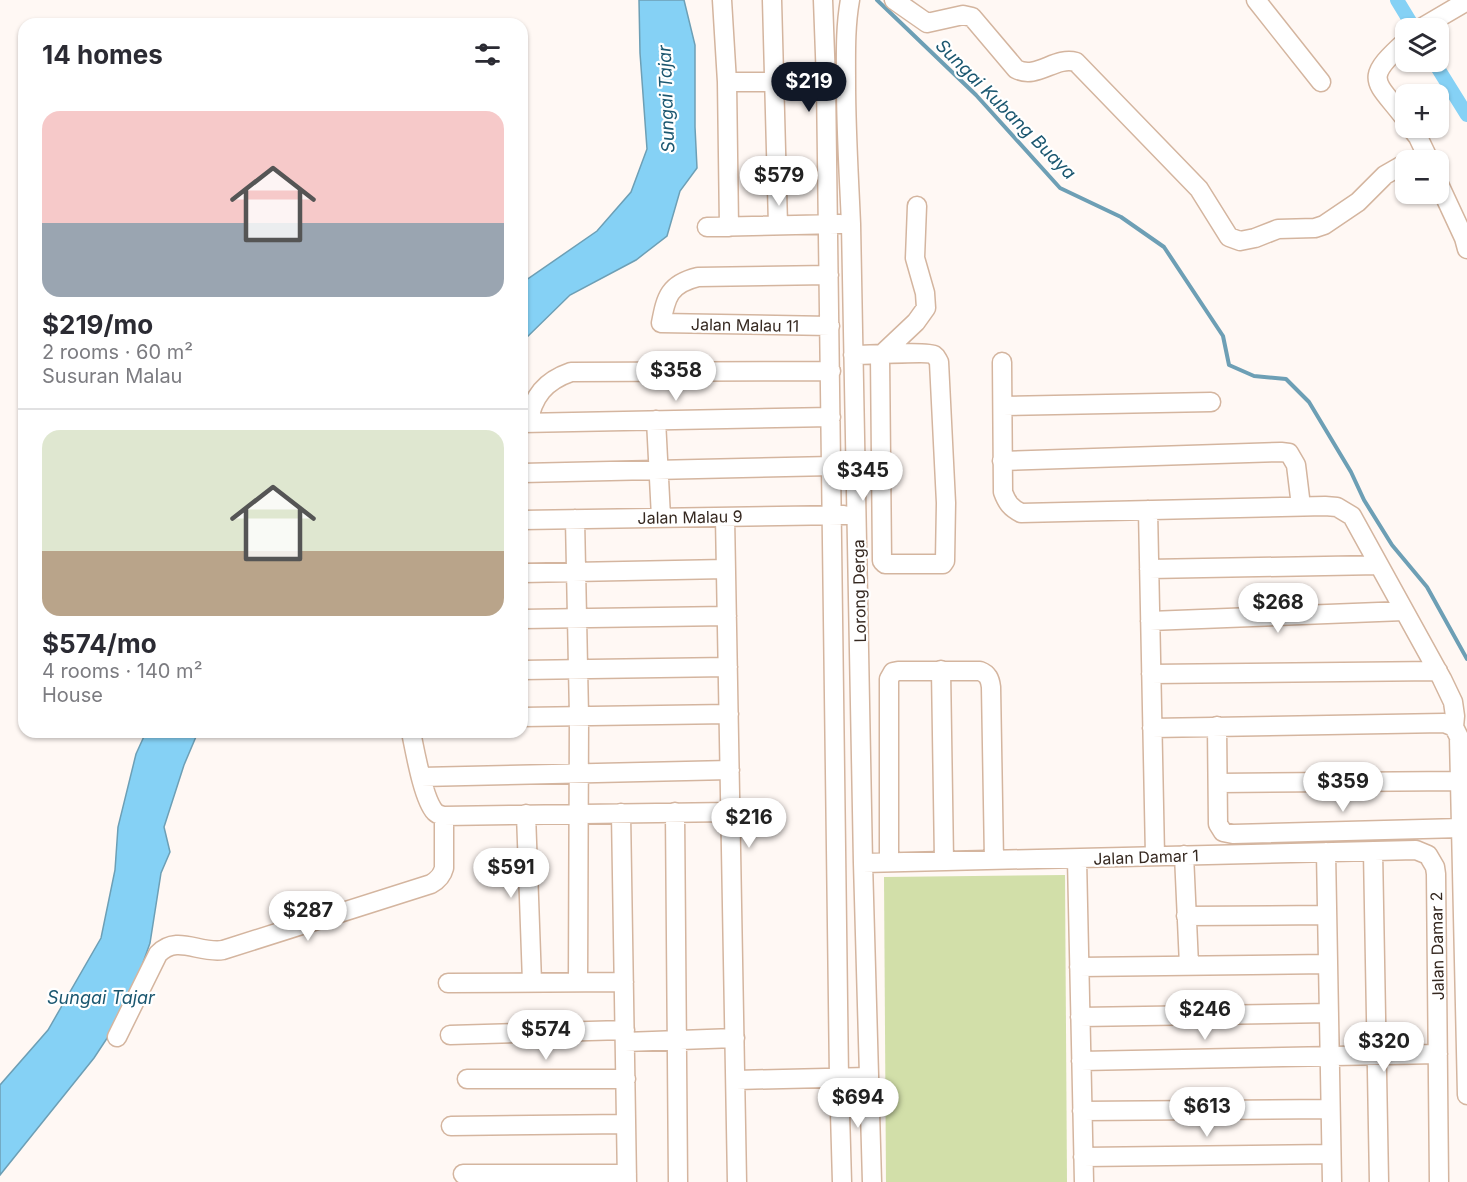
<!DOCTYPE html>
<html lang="en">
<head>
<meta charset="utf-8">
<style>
	body { margin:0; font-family:Inter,sans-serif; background:#f2f2f3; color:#2b2b33; height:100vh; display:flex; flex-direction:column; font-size:22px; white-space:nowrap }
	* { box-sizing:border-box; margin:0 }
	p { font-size:20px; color:#7c7c81 }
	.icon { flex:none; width:33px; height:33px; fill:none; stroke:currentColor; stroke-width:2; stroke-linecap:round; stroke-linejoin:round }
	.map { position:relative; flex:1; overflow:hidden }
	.sheet { position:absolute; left:18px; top:18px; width:510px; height:720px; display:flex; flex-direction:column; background:#fff; border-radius:18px; box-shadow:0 2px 4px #0004 }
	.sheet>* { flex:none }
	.buttons { position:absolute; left:1395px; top:18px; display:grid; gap:12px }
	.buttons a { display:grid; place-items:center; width:54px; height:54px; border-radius:12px; background:#fff; box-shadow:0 2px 4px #0004; font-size:30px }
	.price { position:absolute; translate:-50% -51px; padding:0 14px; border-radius:21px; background:#fff; color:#222; font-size:20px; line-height:39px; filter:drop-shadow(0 2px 3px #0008) }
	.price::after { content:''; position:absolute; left:50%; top:36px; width:18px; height:14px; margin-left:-9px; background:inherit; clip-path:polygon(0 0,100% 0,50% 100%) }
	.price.current { background:#111827; color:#fff }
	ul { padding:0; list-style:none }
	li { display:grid; align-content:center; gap:12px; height:318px; padding:0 24px }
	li+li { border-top:2px solid #e1e1e2 }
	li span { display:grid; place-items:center; height:186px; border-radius:18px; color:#555 }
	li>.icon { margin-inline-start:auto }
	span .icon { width:108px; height:108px; fill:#fffc; stroke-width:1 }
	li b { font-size:26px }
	h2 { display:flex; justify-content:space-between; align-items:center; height:72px; padding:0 24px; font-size:26px }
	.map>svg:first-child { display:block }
	.green { fill:#d2dfa9 }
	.water { fill:#85d1f5; stroke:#6d9fb5; stroke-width:1.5 }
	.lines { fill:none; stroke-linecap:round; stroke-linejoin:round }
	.stream { stroke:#6d9fb5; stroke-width:4 }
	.canal { stroke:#85d1f5; stroke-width:14 }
	.minor-casing { stroke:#d4b59f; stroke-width:21 }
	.minor { stroke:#fff; stroke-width:18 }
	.labels { text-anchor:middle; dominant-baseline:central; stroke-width:4.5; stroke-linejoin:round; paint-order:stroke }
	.street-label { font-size:16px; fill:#362921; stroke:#fff }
	.water-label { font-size:18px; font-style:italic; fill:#1b5770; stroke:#fff }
</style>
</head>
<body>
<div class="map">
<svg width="1467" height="1182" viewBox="0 0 1467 1182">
	<rect width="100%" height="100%" fill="#fff8f4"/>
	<!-- green -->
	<path class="green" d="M1065,875L1067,1182H886L884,877Z"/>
	<!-- water -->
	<path class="water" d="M639,0H684L695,45V127L697,168L680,191L667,236L636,260L570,295L522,342V283L597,231L631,192L647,149L640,53Z
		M146,732H198L184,765L164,827L170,852L161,873L150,943L127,1008L94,1058L0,1175V1085L48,1030L101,938L115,870L118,827L136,754Z"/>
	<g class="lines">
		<!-- stream -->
		<path class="stream" d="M877,0L976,95L1060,188L1121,217L1164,247L1223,336L1229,365L1254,376L1286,379L1309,402L1351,472L1364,500L1392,545L1427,587L1467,659"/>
		<!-- canal -->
		<path class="canal" d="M1397,0L1414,28
			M1434,62L1467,115"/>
		<!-- minor casing -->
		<g class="minor-casing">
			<path id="minor" d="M722,0L727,82L729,227
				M772,0L778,225
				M823,0L826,82L839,1078L842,1182
				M850,0C845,28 846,56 846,84C846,131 849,177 851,224L863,863L872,1182
				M894,0L927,23L963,15L972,17L1016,69C1037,80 1055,56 1076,62L1199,189L1229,237L1240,241L1255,238L1278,229L1315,228L1324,225L1358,202L1385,175L1406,163
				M1256,0L1321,82
				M1421,28L1467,1
				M1406,41C1361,81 1376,80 1406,120
				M727,82H826
				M1411,128L1418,137L1429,160
				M1438,182L1464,238L1467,249
				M707,227L840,224
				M829,275L698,277C669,284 666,297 661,323L830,326
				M853,355C865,355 928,351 934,355C937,357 937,359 939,362L946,503L945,561L943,564H885L882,561L880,356L916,322L926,308L925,293L915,258L917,206
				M1002,362L1003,492C1007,503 1011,508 1021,513L1325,506L1337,507L1352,516L1442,679L1453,702L1455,716L1454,727L1459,737L1467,1095
				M1003,406L1211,402
				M656,420L661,517
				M522,423L831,417
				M528,423C533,396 545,381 571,372L831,371
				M1002,461L1281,452L1289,453L1296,465L1301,506
				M522,473L832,466
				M1148,510L1155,856
				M725,517L737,1182
				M575,519L579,716L578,982
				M522,520L844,515
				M1149,569L1379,565
				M522,573L726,569
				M522,619L727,616
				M1150,621L1404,611
				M522,670L728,667
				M941,670L944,860
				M1151,674L1438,671
				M522,717L729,714
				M1217,726L1218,824L1223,832L1233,834L1461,828
				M1152,728L1444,723L1454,727
				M411,732C415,751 423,799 435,812C438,815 441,815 444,816L731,812
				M421,777L730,770
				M1219,783L1460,781
				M675,812L678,1182
				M621,813L627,1182
				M526,814L532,982
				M1373,851L1379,1182
				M1326,852L1332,1182
				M1184,855L1189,965
				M1077,859L1084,1182
				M889,862V679L893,672L898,671H980C988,674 990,679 991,687L994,860
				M863,863L1416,850L1428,855L1435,867L1436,874L1439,1182
				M1186,916L1327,915
				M1079,967L1328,964
				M448,983L624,982
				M1080,1017L1329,1013
				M450,1035L625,1030
				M117,1037L158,954C177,934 199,954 223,950L431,884C438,880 442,876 444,868V816
				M625,1042L735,1038
				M1081,1061L1438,1054
				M467,1079H626
				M736,1080L868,1077
				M1082,1111L1330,1109
				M451,1126L626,1124
				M1083,1157L1331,1154
				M463,1174H627"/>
		</g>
		<!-- minor -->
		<use href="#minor" class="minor"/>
	</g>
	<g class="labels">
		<!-- street labels -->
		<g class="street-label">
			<text transform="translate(745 325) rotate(1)">Jalan Malau 11</text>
			<text transform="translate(690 517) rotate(-1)">Jalan Malau 9</text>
			<text transform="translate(859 591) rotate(-91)">Lorong Derga</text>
			<text transform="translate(1146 857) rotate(-2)">Jalan Damar 1</text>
			<text transform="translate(1437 946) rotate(-91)">Jalan Damar 2</text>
		</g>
		<!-- water labels -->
		<g class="water-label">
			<text transform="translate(666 99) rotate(-92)">Sungai Tajar</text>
			<text transform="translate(1006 109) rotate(45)">Sungai Kubang Buaya</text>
			<text x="101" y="997">Sungai Tajar</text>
		</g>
	</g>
</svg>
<div class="buttons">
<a><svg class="icon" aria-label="layers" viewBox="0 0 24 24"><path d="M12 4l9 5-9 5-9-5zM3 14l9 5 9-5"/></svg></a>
<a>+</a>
<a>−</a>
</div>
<b class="price current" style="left:809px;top:113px">$219</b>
<b class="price" style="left:779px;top:207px">$579</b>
<b class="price" style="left:676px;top:402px">$358</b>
<b class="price" style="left:863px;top:502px">$345</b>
<b class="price" style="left:1278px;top:634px">$268</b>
<b class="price" style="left:1343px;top:813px">$359</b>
<b class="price" style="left:749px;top:849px">$216</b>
<b class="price" style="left:511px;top:899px">$591</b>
<b class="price" style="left:308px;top:942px">$287</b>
<b class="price" style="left:1205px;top:1041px">$246</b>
<b class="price" style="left:546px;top:1061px">$574</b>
<b class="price" style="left:1384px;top:1073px">$320</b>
<b class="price" style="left:858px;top:1129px">$694</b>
<b class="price" style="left:1207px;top:1138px">$613</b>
<section class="sheet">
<h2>14 homes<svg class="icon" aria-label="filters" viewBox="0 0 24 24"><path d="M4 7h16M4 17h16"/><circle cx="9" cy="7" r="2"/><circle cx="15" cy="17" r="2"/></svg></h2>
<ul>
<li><span style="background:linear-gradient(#f6c9c9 60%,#9aa5b1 0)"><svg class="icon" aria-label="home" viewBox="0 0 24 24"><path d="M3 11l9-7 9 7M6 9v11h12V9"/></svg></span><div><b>$219/mo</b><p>2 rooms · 60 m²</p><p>Susuran Malau</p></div></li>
<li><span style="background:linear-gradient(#dfe7d0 65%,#b9a48a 0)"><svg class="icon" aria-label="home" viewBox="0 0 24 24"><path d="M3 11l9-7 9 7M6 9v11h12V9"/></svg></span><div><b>$574/mo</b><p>4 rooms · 140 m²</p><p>House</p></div></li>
</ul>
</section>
</div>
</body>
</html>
